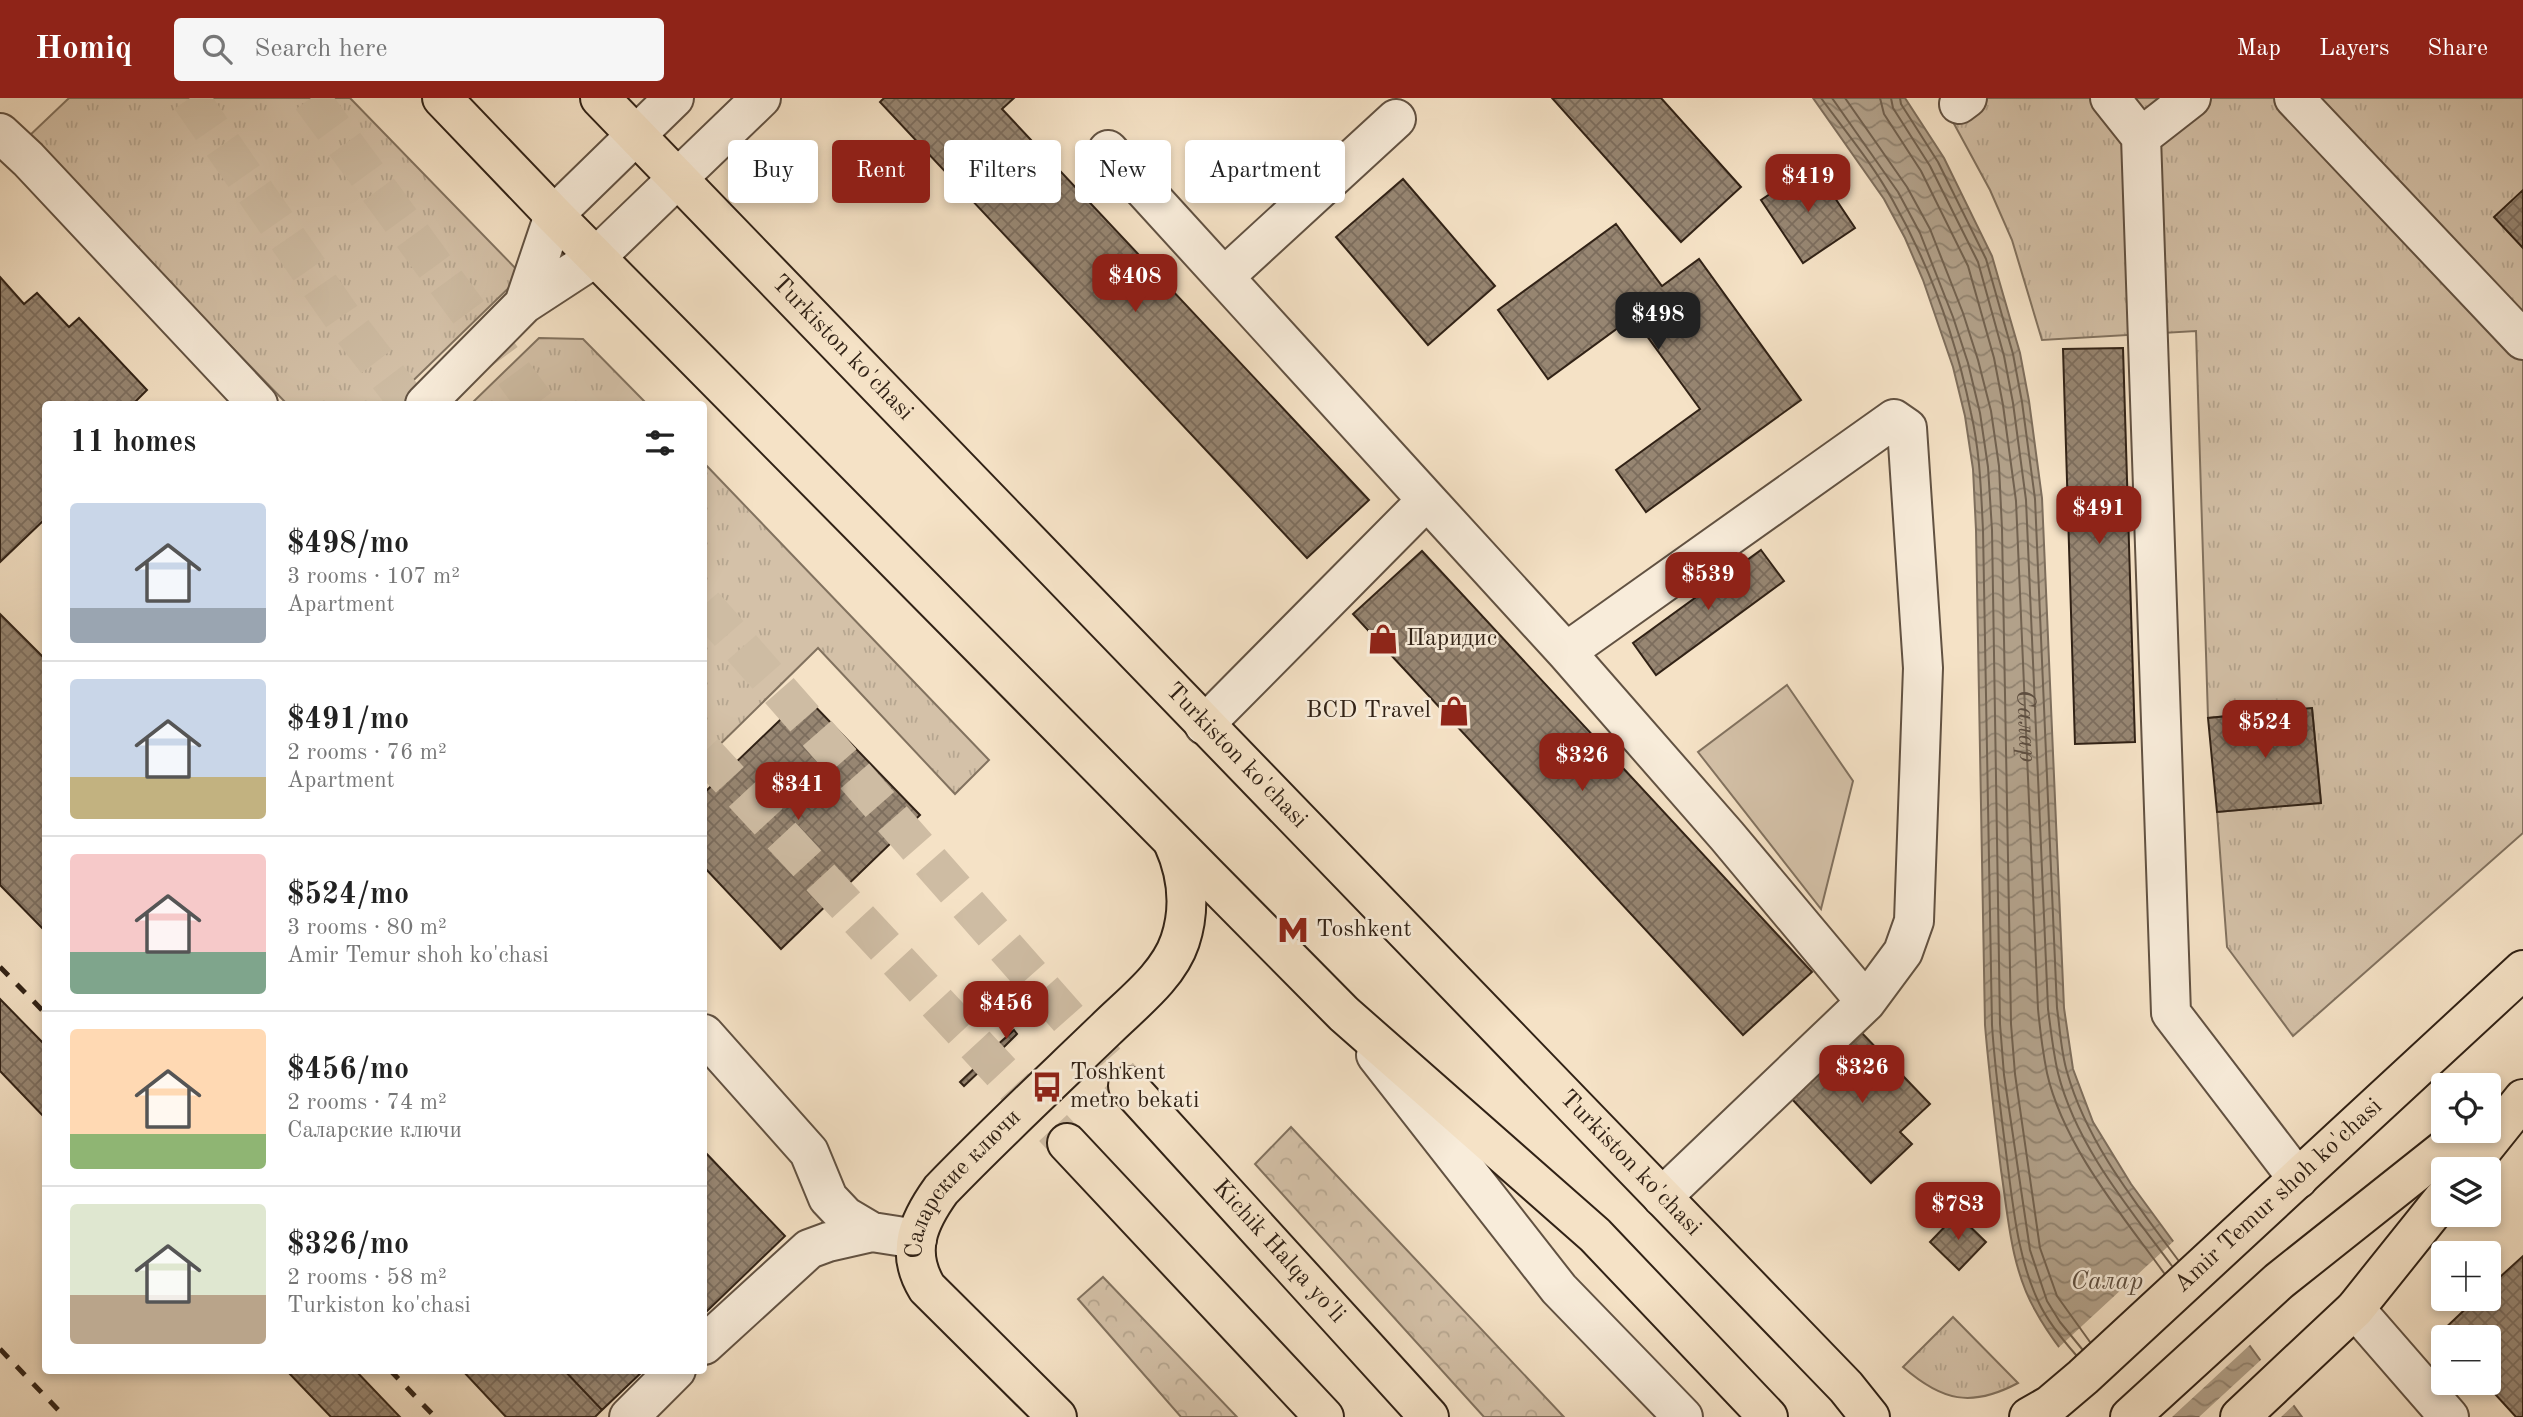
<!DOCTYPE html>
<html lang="en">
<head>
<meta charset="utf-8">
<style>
	body { margin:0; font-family:"Old Standard TT",serif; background:#f6f6f6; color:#222; height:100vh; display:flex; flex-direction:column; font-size:26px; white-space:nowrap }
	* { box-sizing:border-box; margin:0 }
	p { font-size:23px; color:#767676 }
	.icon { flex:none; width:38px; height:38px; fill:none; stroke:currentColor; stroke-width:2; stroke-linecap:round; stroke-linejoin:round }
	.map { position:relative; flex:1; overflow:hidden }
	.side { position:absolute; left:42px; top:303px; width:665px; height:973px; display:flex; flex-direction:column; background:#fff; border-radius:7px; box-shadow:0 4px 10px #0003 }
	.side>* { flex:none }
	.guide { position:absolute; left:728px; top:42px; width:665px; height:63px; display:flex; gap:14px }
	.buttons { position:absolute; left:2431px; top:975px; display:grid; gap:14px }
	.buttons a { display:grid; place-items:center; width:70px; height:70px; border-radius:7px; background:#fff; box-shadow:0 4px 10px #0003; font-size:35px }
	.price { position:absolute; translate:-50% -60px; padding:0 16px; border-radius:14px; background:#8f2418; color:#fff; font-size:23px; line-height:46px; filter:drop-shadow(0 2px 4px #0008) }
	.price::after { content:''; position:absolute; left:50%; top:42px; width:21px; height:16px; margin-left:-10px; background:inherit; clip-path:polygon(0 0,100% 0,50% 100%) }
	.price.active { background:#222; color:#fff }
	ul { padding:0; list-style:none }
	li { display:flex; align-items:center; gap:21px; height:175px; padding:0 28px }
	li+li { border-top:2px solid #e0e0e0 }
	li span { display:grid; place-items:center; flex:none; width:196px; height:140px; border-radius:7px; color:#555 }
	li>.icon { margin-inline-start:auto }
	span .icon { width:84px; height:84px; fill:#fffc; stroke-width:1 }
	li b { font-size:30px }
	h2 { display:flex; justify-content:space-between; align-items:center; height:84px; padding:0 28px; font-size:30px }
	.tag { padding:0 24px; border-radius:7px; background:#fff; box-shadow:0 4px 10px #0003; font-size:24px; line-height:63px }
	.tag.active { background:#8f2418; color:#fff }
	header { display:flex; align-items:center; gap:42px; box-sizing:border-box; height:98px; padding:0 35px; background:#8f2418; color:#fff }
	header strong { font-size:33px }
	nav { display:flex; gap:38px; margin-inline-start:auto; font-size:24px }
	.search { width:490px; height:63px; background:#f6f6f6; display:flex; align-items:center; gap:18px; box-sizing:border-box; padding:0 24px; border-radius:7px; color:#767676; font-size:26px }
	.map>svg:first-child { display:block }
	.grass { fill:url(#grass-tufts); stroke:#82725f; stroke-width:2 }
	.forest { fill:url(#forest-crowns); stroke:#82725f; stroke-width:2 }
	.pitch { fill:#d4c1a8; stroke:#82725f; stroke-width:2 }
	.water { fill:url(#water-waves); stroke:#7e6e5c; stroke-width:2 }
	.pier { fill:#f5e2c6 }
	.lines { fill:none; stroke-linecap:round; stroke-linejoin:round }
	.shore { stroke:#726250; stroke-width:2 }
	.building { fill:url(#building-cross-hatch); stroke:#312216; stroke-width:2 }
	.highway-tunnel { stroke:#cebca3; stroke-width:38; stroke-dasharray:38 19; stroke-linecap:butt }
	.minor-casing { stroke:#625242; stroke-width:42 }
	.major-casing { stroke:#312216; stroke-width:42 }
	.highway-casing { stroke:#312216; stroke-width:42 }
	.minor { stroke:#f8ecda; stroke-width:38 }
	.major { stroke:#f5e2c6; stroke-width:38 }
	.highway { stroke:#f5e2c6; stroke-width:38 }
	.rail { stroke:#312216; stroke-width:5; stroke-dasharray:12 12; stroke-linecap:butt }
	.labels { text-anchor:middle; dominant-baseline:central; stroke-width:5; stroke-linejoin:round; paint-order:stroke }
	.street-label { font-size:24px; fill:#312216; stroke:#f8ecda }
	.poi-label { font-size:24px; fill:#312216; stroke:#f8ecda; text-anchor:start }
	.water-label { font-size:26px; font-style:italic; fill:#5e4e3f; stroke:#f8ecda }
</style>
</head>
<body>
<header>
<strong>Homiq</strong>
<div class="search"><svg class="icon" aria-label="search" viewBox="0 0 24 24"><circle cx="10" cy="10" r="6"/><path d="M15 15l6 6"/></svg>Search here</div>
<nav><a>Map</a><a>Layers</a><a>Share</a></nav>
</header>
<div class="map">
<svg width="2523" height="1319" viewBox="0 0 2523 1319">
	<defs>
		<pattern id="grass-tufts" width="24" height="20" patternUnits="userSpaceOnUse" patternTransform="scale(1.75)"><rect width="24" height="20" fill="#d4c1a8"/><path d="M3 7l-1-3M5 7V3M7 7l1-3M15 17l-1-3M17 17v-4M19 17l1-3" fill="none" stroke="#b6a690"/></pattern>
		<pattern id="forest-crowns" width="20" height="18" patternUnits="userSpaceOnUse" patternTransform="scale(1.75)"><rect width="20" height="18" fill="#d4c1a8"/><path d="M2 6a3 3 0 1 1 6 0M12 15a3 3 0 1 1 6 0" fill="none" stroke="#b6a690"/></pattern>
		<pattern id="water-waves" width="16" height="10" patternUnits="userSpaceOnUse" patternTransform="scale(1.75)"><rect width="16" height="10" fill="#b2a18a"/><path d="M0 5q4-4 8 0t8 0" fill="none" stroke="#918370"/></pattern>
		<pattern id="building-cross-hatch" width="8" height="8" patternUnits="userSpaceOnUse" patternTransform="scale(1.75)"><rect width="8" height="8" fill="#978672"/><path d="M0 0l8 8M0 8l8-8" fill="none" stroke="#7c6d5d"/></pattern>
	</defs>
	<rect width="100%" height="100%" fill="#f5e2c6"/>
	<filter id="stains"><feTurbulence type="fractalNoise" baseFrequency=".00286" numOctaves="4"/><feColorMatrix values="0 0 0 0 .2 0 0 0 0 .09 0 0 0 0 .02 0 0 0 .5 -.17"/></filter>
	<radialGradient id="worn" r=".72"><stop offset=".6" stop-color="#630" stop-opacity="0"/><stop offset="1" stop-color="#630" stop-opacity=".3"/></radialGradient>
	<!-- grass -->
	<path class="grass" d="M69,0H350L522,177L389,306H287L28,39Z
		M1940,0H2523V735L2293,938L2227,849L2217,714L2321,704L2312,610L2208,620L2196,233L2042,242L2012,142L1990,92Z
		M539,240L583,241L647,306H471Z
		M704,365L989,662L955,696L818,550L704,662Z
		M1953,1219L2018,1285C1971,1310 1942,1303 1903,1269Z"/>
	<!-- forest -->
	<path class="forest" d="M1291,1029L1564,1319H1484L1255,1066Z
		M1103,1179L1237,1319H1181L1078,1201Z"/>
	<!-- pitch -->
	<path class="pitch" d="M1787,587L1853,683L1821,811L1698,654Z"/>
	<!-- water -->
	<path class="water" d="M1813,0H1905L1944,60L1992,158L2020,255L2029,303L2042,400L2064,910L2073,971L2093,1024L2131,1086L2302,1319H2116C2089,1285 2056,1251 2035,1212C2011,1170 2008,1118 2001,1072C1995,1023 1989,976 1985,927L1976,432L1973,371L1965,318L1953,269L1923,182L1905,140L1884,101Z"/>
	<!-- pier -->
	<path class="pier" d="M2176,1141L2252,1245L2172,1319H2112L2057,1251Z
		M2263,1260L2296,1305L2281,1319H2199Z"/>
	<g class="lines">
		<!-- shore -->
		<g class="shore">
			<path d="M1821,0C1845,33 1872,65 1892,101C1929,166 1956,241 1971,315C1980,354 1981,393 1983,432L1992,927C1995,975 2002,1022 2008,1070C2014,1116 2019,1163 2039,1205C2048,1224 2062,1241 2076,1257"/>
			<path d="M1832,0L1898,94L1920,135L1953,219L1968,265L1980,315L1988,369L1992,432L2000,926L2004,977L2030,1152L2047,1203L2060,1224L2082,1251"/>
			<path d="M1845,0L1907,89L1930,131L1963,215L1978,262L1991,313L1999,368L2002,431L2011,926L2015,976L2040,1150L2057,1198L2090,1244"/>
			<path id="s1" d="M1880,0L1884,16L1921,73L1968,168L1994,260L2003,307L2016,403L2038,911C2040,932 2043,955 2047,975C2063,1047 2122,1117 2164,1175"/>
			<path d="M1891,0L1893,10L1930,68L1978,164L2004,258L2013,305L2026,402L2048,911C2051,932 2053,954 2058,975C2076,1047 2128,1109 2172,1168"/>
			<path d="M1900,0L1901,6L1938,64L1986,161L2013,256L2022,304L2035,401L2057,910C2060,931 2061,954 2067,974C2087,1045 2135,1104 2178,1162"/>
		</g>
	</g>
	<!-- building -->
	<path class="building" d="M884,0H1014L1002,11L1369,402L1307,460L880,4Z
		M1552,0H1661L1741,89L1681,144Z
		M1813,67L1855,130L1803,165L1761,102Z
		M1403,81L1495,188L1428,247L1336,139Z
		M2523,92V150L2494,119Z
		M1616,126L1662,188L1699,161L1801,302L1646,414L1616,372L1700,311L1633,219L1548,281L1498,212Z
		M0,179L24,206L37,195L69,229L79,220L147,292L136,303L139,306H46V420L0,464Z
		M2123,250L2135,644L2075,646L2063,251Z
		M1761,452L1784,483L1656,577L1633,545Z
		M1422,453L1812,874L1743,937L1353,516Z
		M0,516L46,562V834L0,787Z
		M805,598L920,717L781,851L704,769V695Z
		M2312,610L2321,705L2217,714L2208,620Z
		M0,901L46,948V1021L0,973Z
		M1014,932L1017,936L1000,953L995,949Z
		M1859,932L1930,1006L1900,1034L1912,1046L1871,1085L1790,999Z
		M978,967L982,971L964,988L960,984Z
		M704,1053L785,1138L704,1216Z
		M1957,1116L1986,1144L1959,1172L1930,1144Z
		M2523,1158V1319H2516L2484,1284H2488V1239L2443,1240L2439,1236L2477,1200H2488V1190Z
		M286,1272H355L400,1319H331Z
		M462,1272H564L602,1312L595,1319H506Z
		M564,1272H644L602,1312Z"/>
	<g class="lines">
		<!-- highway-tunnel -->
		<path class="highway-tunnel" d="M190,0L342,219L409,306
			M311,0L536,306
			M704,507L1128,988
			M704,654L1067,1045"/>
		<!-- minor casing -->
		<g class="minor-casing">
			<path id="minor" d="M2110,0L2141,39
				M2191,0L2141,39L2171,915L2298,1081
				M2294,0L2523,242
				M1959,6L1967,0
				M0,35L28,61L258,306
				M1108,52L1427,402L1204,627
				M1224,179L1396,21
				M524,206L554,117L674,0
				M425,306L524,206L596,159L761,0
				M1427,402L1566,554L1727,738L1866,904
				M1566,554L1894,321L1907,330L1923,570L1914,823L1903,854L1866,904L1662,1099
				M704,936L809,1054L828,1100L845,1118L872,1134L917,1141
				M1376,957L1559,1191L1683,1319
				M2355,1211L2449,1319
				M704,1247L809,1151L828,1144L872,1134
				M629,1319L676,1272"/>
		</g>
		<!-- major casing -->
		<g class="major-casing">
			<g id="major">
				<path d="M442,0L554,117L1344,916L1595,1137L1768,1319"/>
				<path id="s2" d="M600,0L1846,1289L1870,1319"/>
				<path d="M2467,1071L2523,1001"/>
				<path id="s3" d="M1057,1319L927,1190C905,1154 918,1124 941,1092C994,1037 1050,985 1105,932C1131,906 1168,879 1180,843C1191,810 1187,775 1173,744"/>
				<path id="s4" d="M2029,1319L2050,1307L2083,1279L2523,872"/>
				<path d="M2130,1319L2279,1183L2469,1032"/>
				<path d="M2240,1319L2355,1211L2443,1101"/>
			</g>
		</g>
		<!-- highway casing -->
		<g class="highway-casing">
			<g id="highway">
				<path id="s5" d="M1128,988L1429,1319"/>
				<path d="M1067,1045L1324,1319"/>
			</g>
		</g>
		<!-- minor -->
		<use href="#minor" class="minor"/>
		<!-- major -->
		<use href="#major" class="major"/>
		<!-- highway -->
		<use href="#highway" class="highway"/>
		<!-- rail -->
		<path class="rail" d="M0,869L46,916
			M0,1251L65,1319
			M390,1272L435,1319"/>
	</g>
	<!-- icons -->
	<defs>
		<g id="shop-bare" transform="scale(2.415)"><path d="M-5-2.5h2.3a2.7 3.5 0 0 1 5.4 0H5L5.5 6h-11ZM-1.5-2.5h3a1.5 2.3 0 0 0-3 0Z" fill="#8f2418" stroke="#f8ecda" stroke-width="2.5" paint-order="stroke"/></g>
		<g id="metro-bare" transform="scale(2.415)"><path d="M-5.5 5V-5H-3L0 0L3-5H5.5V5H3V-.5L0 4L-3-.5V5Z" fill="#8f2418" stroke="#f8ecda" stroke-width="2.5" paint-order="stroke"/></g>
		<g id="bus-bare" transform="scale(2.415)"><path d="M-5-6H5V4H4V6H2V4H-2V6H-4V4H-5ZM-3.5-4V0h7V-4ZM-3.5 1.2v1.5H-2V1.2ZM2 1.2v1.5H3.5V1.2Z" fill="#8f2418" stroke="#f8ecda" stroke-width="2.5" paint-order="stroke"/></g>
	</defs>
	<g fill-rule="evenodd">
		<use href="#shop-bare" x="1383" y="541"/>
		<use href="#shop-bare" x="1454" y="613"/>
		<use href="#metro-bare" x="1293" y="832"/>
		<use href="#bus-bare" x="1047" y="989"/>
	</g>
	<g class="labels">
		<!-- street labels -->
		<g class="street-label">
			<text stroke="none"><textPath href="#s2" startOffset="348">Turkiston ko'chasi</textPath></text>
			<text stroke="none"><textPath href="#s2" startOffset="915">Turkiston ko'chasi</textPath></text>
			<text stroke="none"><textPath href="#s2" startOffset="1482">Turkiston ko'chasi</textPath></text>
			<text stroke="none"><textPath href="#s3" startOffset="306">Саларские ключи</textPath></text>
			<text stroke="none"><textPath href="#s4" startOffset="334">Amir Temur shoh ko'chasi</textPath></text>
			<text stroke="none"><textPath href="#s5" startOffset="224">Kichik Halqa yo'li</textPath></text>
		</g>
		<!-- poi labels -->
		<g class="poi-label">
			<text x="1406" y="541">Паридис</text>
			<text x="1431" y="613" text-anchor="end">BCD Travel</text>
			<text x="1316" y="832">Toshkent</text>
			<text x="1070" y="975">Toshkent<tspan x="1070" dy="28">metro bekati</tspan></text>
		</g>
		<!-- water labels -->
		<g class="water-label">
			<text stroke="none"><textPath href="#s1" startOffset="656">Салар</textPath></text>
			<text x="2107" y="1184">Салар</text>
		</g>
	</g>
	<rect width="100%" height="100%" filter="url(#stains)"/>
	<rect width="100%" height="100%" fill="url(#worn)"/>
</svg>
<div class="buttons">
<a><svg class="icon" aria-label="locate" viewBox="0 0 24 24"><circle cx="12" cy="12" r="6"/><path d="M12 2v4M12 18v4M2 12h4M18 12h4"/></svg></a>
<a><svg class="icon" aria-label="layers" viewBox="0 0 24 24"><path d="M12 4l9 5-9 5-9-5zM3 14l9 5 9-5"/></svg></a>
<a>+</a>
<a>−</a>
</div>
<b class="price" style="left:1808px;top:116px">$419</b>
<b class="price" style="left:1135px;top:216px">$408</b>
<b class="price active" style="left:1658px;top:254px">$498</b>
<b class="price" style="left:2099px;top:448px">$491</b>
<b class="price" style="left:1708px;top:514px">$539</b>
<b class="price" style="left:2265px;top:662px">$524</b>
<b class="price" style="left:1582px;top:695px">$326</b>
<b class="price" style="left:798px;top:724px">$341</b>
<b class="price" style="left:1006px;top:943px">$456</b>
<b class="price" style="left:1862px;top:1007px">$326</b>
<b class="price" style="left:1958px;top:1144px">$783</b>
<div class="guide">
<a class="tag">Buy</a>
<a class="tag active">Rent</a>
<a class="tag">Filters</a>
<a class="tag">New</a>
<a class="tag">Apartment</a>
</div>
<section class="side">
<h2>11 homes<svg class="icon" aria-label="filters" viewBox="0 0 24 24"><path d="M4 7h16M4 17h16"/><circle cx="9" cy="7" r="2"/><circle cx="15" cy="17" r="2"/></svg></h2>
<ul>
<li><span style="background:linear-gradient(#c9d6e8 75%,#9aa5b1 0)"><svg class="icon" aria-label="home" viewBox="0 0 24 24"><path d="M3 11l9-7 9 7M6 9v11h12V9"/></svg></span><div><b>$498/mo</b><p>3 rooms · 107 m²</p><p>Apartment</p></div></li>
<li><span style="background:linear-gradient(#c9d6e8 70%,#c2b280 0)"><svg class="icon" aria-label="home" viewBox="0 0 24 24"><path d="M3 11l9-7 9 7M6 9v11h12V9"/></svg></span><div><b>$491/mo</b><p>2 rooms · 76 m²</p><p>Apartment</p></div></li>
<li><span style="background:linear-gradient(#f6c9c9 70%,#7fa58c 0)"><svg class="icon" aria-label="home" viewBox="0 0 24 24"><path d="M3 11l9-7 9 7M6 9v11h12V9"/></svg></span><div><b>$524/mo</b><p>3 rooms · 80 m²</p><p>Amir Temur shoh ko'chasi</p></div></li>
<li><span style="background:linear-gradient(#ffd9b3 75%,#8fb573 0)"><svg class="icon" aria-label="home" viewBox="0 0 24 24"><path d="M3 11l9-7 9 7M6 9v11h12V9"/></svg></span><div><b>$456/mo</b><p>2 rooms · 74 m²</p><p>Саларские ключи</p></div></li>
<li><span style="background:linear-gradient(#dfe7d0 65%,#b9a48a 0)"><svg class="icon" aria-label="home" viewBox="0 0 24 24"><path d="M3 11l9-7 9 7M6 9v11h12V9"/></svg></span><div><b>$326/mo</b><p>2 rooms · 58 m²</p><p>Turkiston ko'chasi</p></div></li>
</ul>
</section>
</div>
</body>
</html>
